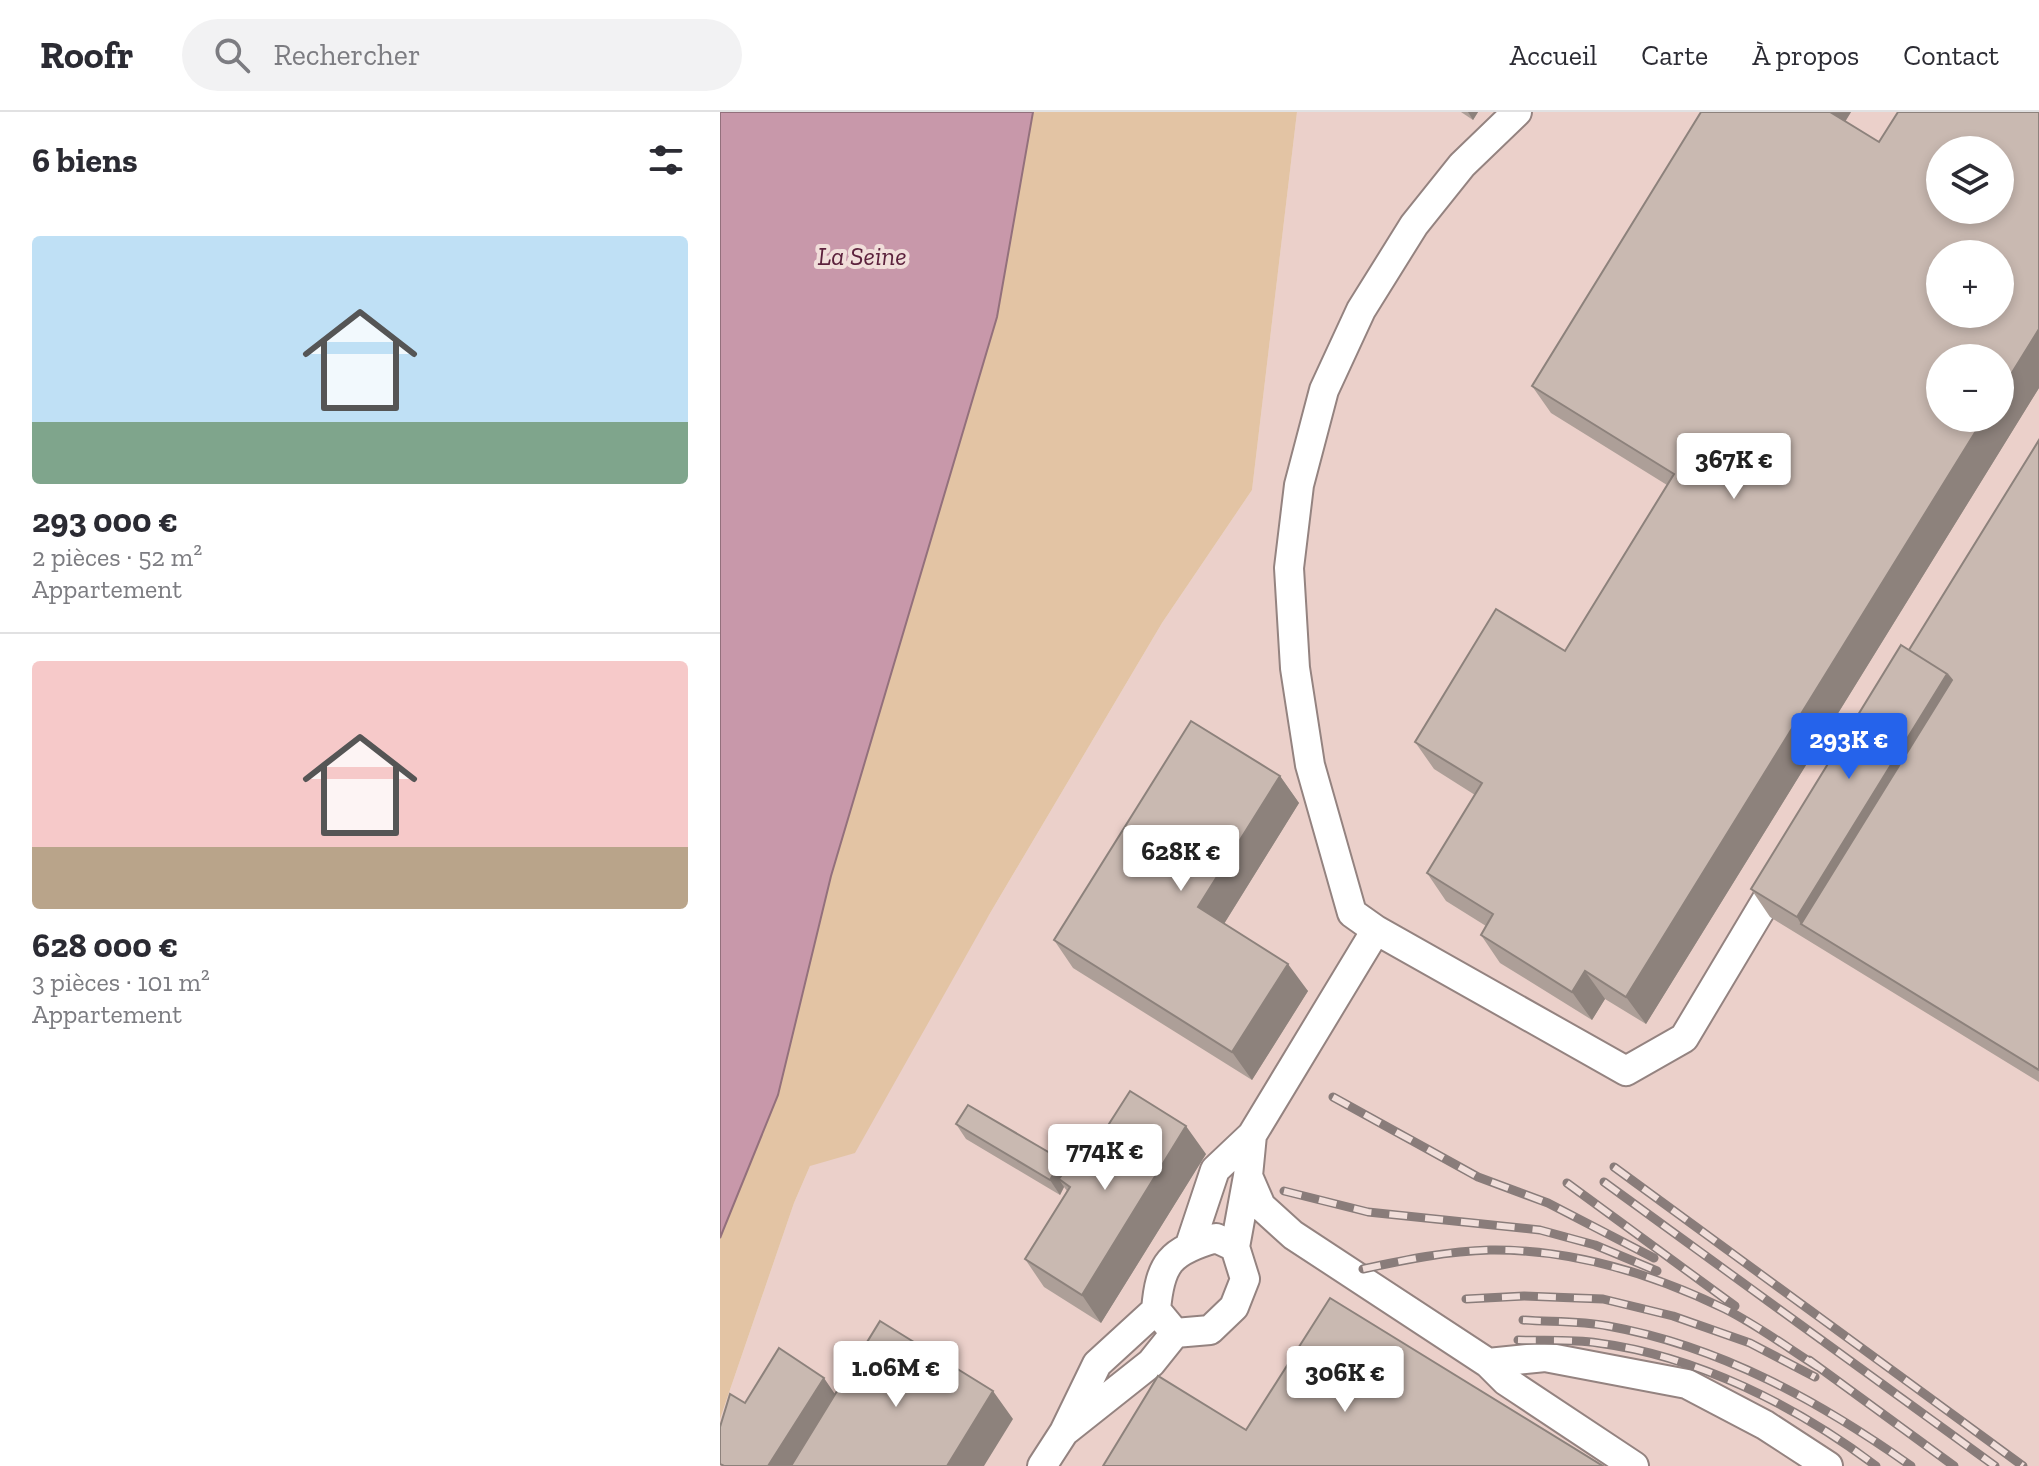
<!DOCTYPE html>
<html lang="fr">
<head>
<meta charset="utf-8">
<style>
	body { margin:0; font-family:"Zilla Slab",serif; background:#f2f2f3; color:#2b2b33; height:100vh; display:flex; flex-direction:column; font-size:30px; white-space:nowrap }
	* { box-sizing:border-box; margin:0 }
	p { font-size:26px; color:#7c7c81 }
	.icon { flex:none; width:44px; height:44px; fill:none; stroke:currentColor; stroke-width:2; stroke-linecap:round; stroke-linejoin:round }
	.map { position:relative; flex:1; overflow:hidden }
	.details { display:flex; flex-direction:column; background:#fff; width:720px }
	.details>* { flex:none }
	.tools { position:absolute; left:1206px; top:24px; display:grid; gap:16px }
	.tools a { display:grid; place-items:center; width:88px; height:88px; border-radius:50%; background:#fff; box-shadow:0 4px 12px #0003; font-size:40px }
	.price { position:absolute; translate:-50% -68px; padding:0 18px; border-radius:8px; background:#fff; color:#222; font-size:26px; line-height:52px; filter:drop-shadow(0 2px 4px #0008) }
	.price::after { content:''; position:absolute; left:50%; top:48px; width:24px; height:18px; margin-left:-12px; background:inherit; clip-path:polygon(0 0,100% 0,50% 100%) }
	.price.on { background:#2563eb; color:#fff }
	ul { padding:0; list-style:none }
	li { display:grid; align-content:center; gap:16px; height:424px; padding:0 32px }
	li+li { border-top:2px solid #e1e1e2 }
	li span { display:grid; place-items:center; height:248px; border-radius:8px; color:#555 }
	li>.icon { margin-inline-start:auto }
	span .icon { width:144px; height:144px; fill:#fffc; stroke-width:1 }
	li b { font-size:34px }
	h2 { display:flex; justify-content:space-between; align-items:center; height:96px; padding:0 32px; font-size:34px }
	header { display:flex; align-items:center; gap:48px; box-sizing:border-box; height:112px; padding:0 40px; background:#fff; border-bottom:2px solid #e1e1e2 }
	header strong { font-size:38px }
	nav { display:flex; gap:44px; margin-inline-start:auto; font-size:28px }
	.search { width:560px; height:72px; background:#f2f2f3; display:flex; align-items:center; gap:20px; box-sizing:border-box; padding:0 28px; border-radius:44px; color:#7c7c81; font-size:30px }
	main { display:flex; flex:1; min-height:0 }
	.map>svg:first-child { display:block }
	.built { fill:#ebd0ca; fill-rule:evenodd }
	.green { fill:#e3c4a4 }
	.water { fill:#c898aa; stroke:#93707c; stroke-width:2 }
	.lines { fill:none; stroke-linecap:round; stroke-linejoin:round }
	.minor-casing { stroke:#948380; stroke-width:32 }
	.minor { stroke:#fff; stroke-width:28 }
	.rail-casing { stroke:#897c7a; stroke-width:9 }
	.rail { stroke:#f1deda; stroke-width:6; stroke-dasharray:18; stroke-linecap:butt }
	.wall { fill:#ad9f98 }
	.shaded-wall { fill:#8d827c }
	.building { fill:#c9b9b1; stroke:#8d827c; stroke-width:2; fill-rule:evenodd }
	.labels { text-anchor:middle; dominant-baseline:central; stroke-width:8; stroke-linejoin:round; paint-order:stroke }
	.water-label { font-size:26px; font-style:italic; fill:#5c213c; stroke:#f1deda }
</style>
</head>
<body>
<header>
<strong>Roofr</strong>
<div class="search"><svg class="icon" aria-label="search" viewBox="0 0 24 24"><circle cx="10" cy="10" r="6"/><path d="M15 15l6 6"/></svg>Rechercher</div>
<nav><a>Accueil</a><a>Carte</a><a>À propos</a><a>Contact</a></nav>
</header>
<main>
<section class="details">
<h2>6 biens<svg class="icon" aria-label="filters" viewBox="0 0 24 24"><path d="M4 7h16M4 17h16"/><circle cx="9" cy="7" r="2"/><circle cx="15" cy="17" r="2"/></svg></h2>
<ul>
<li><span style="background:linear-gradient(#bfe0f5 75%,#7fa58c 0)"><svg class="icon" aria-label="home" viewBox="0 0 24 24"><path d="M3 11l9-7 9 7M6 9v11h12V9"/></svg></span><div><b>293 000 €</b><p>2 pièces · 52 m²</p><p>Appartement</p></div></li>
<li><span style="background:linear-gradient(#f6c9c9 75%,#b9a48a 0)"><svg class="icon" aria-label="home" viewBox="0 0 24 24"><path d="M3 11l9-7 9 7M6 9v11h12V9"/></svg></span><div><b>628 000 €</b><p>3 pièces · 101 m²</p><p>Appartement</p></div></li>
</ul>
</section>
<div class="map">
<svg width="1319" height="1354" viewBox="0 0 1319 1354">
	<rect width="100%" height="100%" fill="#f1deda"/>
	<!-- built -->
	<path class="built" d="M577,0H1319V1354H0V1307L74,1091L90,1054L269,803L442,511L532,378ZM1220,38H1280V98H1220ZM1220,142H1280V202H1220ZM1220,246H1280V306H1220Z"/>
	<!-- green -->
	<path class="green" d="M313,0H577L532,378L442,511L269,803L135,1041L90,1054L74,1091L0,1307V1126L58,983L111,764L277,205Z"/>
	<!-- water -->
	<path class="water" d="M0,0H313L277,205L111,764L58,983L0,1126Z"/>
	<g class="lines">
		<!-- minor casing -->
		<g class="minor-casing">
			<path id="minor" d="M797,0L742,53L694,113L641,198L604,278L579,373L569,456L575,556L590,653L632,801L656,818L906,959L964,926L1062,762
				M532,1023L656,818
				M528,1064L541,1094L573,1123L768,1251
				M470,1133L495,1058L532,1023L528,1064L515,1135L525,1167L514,1195L490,1218L455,1221L436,1198C440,1151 450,1139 496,1126L515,1135
				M436,1198L377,1252L344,1320L431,1251L455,1221
				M322,1354L344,1320
				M914,1354L786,1269L768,1251L825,1245L967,1272L1045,1313L1108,1354"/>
		</g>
		<!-- minor -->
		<use href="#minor" class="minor"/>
		<!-- rail casing -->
		<g class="rail-casing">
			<path id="rail" d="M613,985L758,1065L828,1091L934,1146
				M894,1055L1303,1354
				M884,1070L1275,1354
				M847,1071L1015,1194
				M564,1079L648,1100L820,1118L875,1133L937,1159
				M643,1157C684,1148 728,1139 770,1138C851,1137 933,1162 1005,1197C1037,1213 1068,1236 1098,1255
				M746,1187L804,1184L883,1187L953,1204L1030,1231L1095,1265
				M803,1208C831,1210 861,1209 888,1214C1000,1234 1099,1289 1191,1354
				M798,1228C824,1229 852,1227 878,1231C977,1244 1077,1294 1156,1354
				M1089,1248L1234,1354"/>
		</g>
		<!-- rail -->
		<use href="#rail" class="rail"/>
	</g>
	<!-- wall -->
	<path class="wall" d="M741,0H758L753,8Z
		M981,0H1131L1125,10L1159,30L1319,0V276L926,912L885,887L872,908L780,851L761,823L766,814L726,789L707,761L755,683L714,657L695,630L845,539L947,373L831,301L812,274Z
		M1319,328V970L1050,805L1031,777L1189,538Z
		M560,664L579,691L504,812L588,879L532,968L353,856L334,828Z
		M236,1012L342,1048L347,1056L486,1042L381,1211L324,1175L305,1147L347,1079L344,1075L340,1083L246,1027Z"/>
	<!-- shaded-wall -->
	<path class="shaded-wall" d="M748,0H758L753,8Z
		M1104,0H1131L1118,21Z
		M1319,217V276L926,912L906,885L1264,306H1280V280Z
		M1227,562L1247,589L1081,812L1077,805Z
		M560,664L579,691L497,823L478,795Z
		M568,852L588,879L532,968L512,940Z
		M865,859L885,887L872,908L852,880Z
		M466,1014L486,1042L381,1211L362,1183Z
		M342,1048L352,1063L339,1067L344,1075L340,1083L330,1068Z
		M104,1266L119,1288L76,1354H48Z
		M273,1279L293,1307L264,1354H227Z"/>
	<!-- building -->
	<path class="building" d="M981,0H1110L1159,30L1178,0H1319V217L1280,280V246H1220V306H1264L906,885L865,859L852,880L761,823L773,802L707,761L762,671L695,630L776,497L845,539L954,362L812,274ZM1220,38H1280V98H1220ZM1220,142H1280V202H1220Z
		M1319,328V958L1081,812L1232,568L1227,562L1189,538Z
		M1181,533L1227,562L1077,805L1031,777Z
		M471,609L560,664L478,795L568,852L512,940L334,828Z
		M410,979L466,1014L362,1183L305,1147L350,1075L339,1067L353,1047L362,1054Z
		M248,993L342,1048L330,1068L236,1012Z
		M610,1186L883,1354H383L438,1264L526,1318Z
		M160,1209L273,1279L227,1354H71Z
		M59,1236L104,1266L48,1354H4L0,1352V1315L10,1282L25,1291Z"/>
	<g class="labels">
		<!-- water labels -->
		<g class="water-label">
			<text x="142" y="144">La Seine</text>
		</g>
	</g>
</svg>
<div class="tools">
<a><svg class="icon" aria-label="layers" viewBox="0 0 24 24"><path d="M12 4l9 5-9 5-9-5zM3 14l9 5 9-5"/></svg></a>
<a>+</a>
<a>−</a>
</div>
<b class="price" style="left:1014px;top:389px">367K €</b>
<b class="price on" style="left:1129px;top:669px">293K €</b>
<b class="price" style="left:461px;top:781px">628K €</b>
<b class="price" style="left:385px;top:1080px">774K €</b>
<b class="price" style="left:176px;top:1297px">1.06M €</b>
<b class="price" style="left:625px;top:1302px">306K €</b>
</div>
</main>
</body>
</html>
